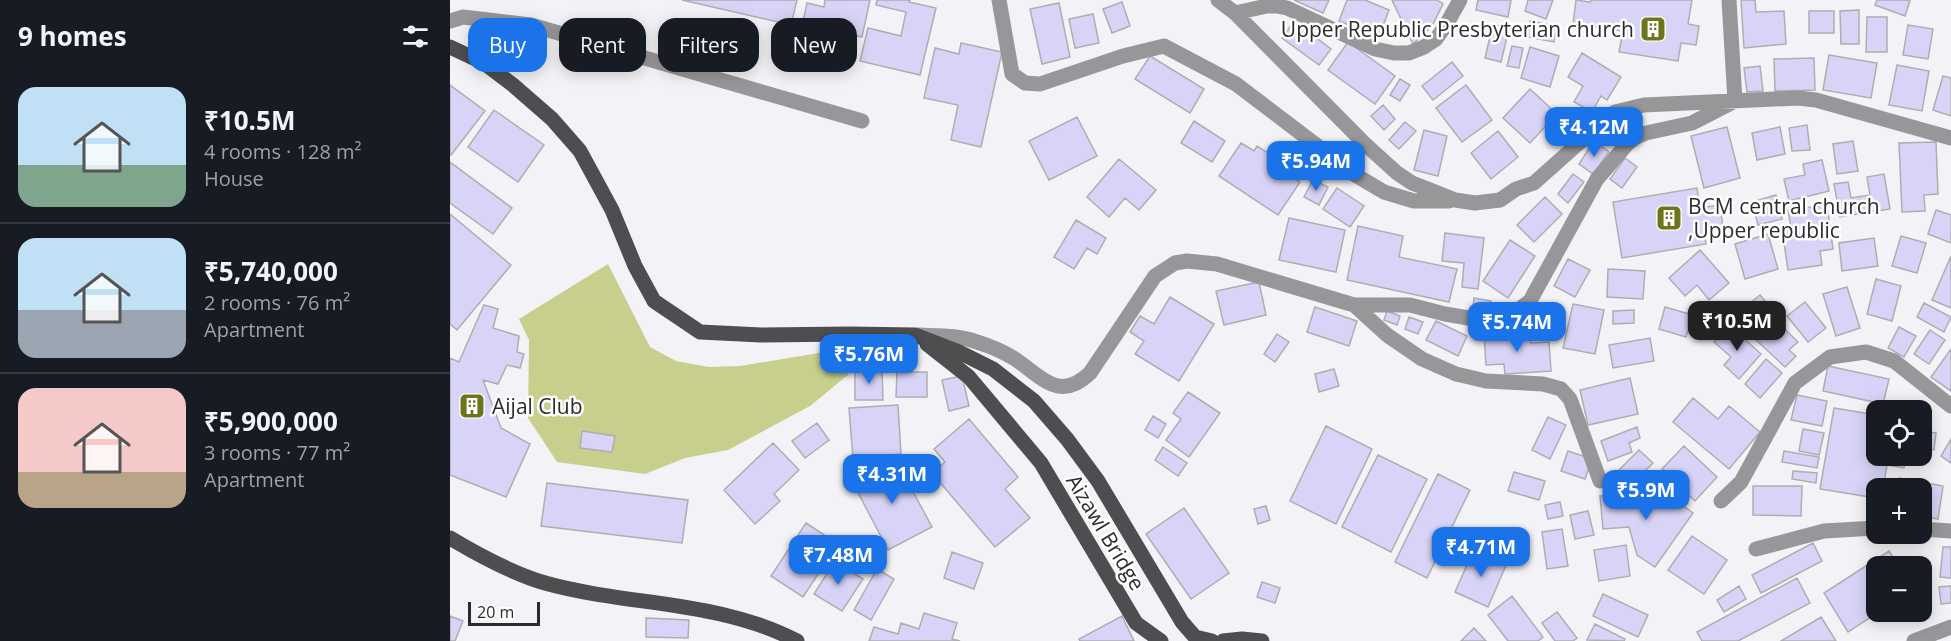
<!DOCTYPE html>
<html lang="en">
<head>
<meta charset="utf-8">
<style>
	body { margin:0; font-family:"Open Sans",sans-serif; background:#20242c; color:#f1f3f6; height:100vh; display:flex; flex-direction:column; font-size:22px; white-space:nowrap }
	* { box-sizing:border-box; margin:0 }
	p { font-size:20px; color:#9ea1a6 }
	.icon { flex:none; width:33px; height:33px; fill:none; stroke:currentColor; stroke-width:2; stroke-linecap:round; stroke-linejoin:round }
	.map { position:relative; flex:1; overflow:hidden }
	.sheet { display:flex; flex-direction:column; background:#171b24; width:450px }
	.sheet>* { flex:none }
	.banner { position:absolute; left:18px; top:18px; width:570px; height:54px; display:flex; gap:12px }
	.controls { position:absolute; left:1416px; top:400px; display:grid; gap:12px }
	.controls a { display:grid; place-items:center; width:66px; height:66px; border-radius:12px; background:#171b24; box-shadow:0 3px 15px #0003; font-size:30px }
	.scale { position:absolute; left:18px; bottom:15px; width:72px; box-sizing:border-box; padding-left:6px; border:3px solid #2b2b2c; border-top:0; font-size:16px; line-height:21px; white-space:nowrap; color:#2b2b2c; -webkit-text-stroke:4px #fff; paint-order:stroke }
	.price { position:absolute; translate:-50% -51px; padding:0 14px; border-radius:12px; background:#1a73e8; color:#fff; font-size:20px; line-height:39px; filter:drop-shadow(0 2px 3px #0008) }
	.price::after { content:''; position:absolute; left:50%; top:36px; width:18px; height:14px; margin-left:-9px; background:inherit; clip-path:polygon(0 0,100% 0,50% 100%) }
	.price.active { background:#222; color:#fff }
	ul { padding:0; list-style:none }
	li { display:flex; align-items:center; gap:18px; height:150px; padding:0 18px }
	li+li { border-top:2px solid #363941 }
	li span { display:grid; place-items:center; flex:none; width:168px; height:120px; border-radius:18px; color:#555 }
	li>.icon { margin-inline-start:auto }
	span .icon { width:72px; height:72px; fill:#fffc; stroke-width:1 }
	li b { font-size:26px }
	h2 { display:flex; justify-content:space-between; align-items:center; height:72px; padding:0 18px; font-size:26px }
	.tag { padding:0 21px; border-radius:18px; background:#171b24; box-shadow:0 3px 15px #0003; font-size:21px; line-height:54px }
	.tag.active { background:#1a73e8; color:#fff }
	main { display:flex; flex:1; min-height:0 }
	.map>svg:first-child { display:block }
	.green { fill:#c8cf8d }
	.building { fill:#d8d4f7; stroke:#aeadb1; stroke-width:1.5 }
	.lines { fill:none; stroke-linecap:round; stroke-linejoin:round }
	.minor { stroke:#979799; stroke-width:15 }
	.major { stroke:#4e4e50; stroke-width:15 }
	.labels { text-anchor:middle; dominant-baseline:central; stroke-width:5; stroke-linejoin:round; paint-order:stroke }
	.poi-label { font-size:21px; fill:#2b2b2c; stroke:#fff; text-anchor:start }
	.street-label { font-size:21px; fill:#2b2b2c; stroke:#fff }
</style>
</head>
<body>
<main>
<section class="sheet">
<h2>9 homes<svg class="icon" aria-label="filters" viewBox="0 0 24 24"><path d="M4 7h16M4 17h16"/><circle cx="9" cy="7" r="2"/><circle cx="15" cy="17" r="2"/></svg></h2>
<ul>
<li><span style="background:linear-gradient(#bfe0f5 65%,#7fa58c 0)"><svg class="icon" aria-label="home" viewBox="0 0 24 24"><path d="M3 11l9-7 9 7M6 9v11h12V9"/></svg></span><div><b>₹10.5M</b><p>4 rooms · 128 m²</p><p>House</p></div></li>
<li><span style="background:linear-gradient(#bfe0f5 60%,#9aa5b1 0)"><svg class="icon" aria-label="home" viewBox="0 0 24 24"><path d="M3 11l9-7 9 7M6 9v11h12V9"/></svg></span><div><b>₹5,740,000</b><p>2 rooms · 76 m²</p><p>Apartment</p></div></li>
<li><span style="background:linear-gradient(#f6c9c9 70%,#b9a48a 0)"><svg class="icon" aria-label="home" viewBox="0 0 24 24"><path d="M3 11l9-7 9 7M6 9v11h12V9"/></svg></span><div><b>₹5,900,000</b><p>3 rooms · 77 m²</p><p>Apartment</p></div></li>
</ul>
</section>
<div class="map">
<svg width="1501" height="641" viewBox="0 0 1501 641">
	<rect width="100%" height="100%" fill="#f3f2f6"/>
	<!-- green -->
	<path class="green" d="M158,264L200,347L226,361L259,367L290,366L375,352L399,374L360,406L278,450L235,458L195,474L107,462L78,418L79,340L69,319Z"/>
	<!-- building -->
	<path class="building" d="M232,0H347L341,25Z
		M375,0H420L412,37L386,31L385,39L351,31L357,3L374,7Z
		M427,0H460L459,2L486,8L470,75L410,61L418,28L451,36L456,12L426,5Z
		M844,0H879L873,13Z
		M897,0H915L939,10L929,37L889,21Z
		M942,0H987L993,4L982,26L963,44Z
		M1028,0H1061L1058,17L1026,10Z
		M1078,0H1103L1096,19L1075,11Z
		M1126,0L1140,2L1141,0H1242L1238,24L1249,26L1246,45L1231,43L1228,61L1169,52L1173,31L1123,24Z
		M1291,0H1305L1306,12L1334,11L1336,44L1294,48Z
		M1427,0H1456L1460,1L1455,16L1425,5Z
		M672,2L680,26L662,33L653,9Z
		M609,3L620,57L592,64L580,9Z
		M1409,10V44H1391L1390,11Z
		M1359,11H1384V33H1359Z
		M643,14L649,43L625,48L619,19Z
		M1417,17H1437V52H1416Z
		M844,21L881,49L869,65L832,38Z
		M1080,21L1107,26L1104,42L1077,37Z
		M1043,24L1059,29L1051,62L1035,58Z
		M1458,25L1483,29L1478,59L1453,55Z
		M898,42L945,76L925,104L878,70Z
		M511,43L552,52L531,147L501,140L508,105L474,98L485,48L509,54Z
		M1062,46L1073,48L1069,68L1057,66Z
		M1080,47L1109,56L1100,87L1071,78Z
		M1132,53L1171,77L1157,100L1151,96L1142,112L1124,102L1133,86L1118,77Z
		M1379,55L1427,63L1421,98L1373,90Z
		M700,56L754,89L740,113L685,79Z
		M1364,58L1365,90L1325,91L1324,59Z
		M1002,62L1013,76L983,100L972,86Z
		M1447,65L1479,71L1472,111L1439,105Z
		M1310,66L1313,91L1297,92L1294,68Z
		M1493,76L1501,78V116L1483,110Z
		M950,79L960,85L950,101L940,95Z
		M0,85L35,111L1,155L0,154Z
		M1016,85L1042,120L1012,142L986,108Z
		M1080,89L1107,114L1080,143L1053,118Z
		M933,105L945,119L934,130L921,116Z
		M44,110L94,145L68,182L18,147Z
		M627,117L647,156L599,180L579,141Z
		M744,121L775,141L762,162L731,143Z
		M955,122L966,131L949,149L939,140Z
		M1357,125L1360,150L1342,151L1339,128Z
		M1277,127L1290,178L1254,188L1241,136Z
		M1330,127L1335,154L1307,160L1302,133Z
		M974,130L997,136L988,176L964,170Z
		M1048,131L1068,157L1041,179L1021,153Z
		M1144,141L1159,152L1143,174L1129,164Z
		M1403,141L1408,171L1387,174L1383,144Z
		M1486,142L1488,194L1474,195L1475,211L1452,212L1449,143Z
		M791,143L804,151L807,146L826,158L822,163L850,182L828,215L769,176Z
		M1175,158L1187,167L1172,188L1160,179Z
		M669,159L706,190L689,210L675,198L659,217L637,197Z
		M1372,160L1379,191L1339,201L1334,179L1355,175L1353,164Z
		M0,162L62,208L43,234L0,203Z
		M1123,174L1134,182L1118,203L1108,194Z
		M1434,174L1440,209L1390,217L1384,184L1398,182L1401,198L1420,195L1417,177Z
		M863,180L878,187L869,205L854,197Z
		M887,188L914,206L900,227L873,209Z
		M1247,188L1250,208L1270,205L1273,228L1254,231L1256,244L1172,258L1163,202Z
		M1326,195L1332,219L1308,225L1302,202Z
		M1095,197L1112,214L1084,242L1067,225Z
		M1377,205L1383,249L1370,251L1372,265L1338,270L1332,229L1341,228L1338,210Z
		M1486,210L1501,215V243L1478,234Z
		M0,214L61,265L7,330L0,324Z
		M839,218L895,230L886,272L829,260Z
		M626,220L656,238L647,254L637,248L624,269L604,257Z
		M908,226L953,236L949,257L1007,269L999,302L897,280Z
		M995,233L1034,238L1028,289L1012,287L1014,263L992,261Z
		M1318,234L1328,269L1295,279L1285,244Z
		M1451,236L1476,243L1467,273L1442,266Z
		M1424,238L1428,266L1392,271L1389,243Z
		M1060,240L1085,256L1058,298L1033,281Z
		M1250,250L1279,283L1259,300L1247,285L1235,296L1219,278Z
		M1501,256V308L1482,300Z
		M1118,259L1140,270L1125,297L1104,286Z
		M1158,269L1195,271L1193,299L1157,297Z
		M1426,279L1451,286L1442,321L1417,314Z
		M809,282L816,315L774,325L766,291Z
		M1397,287L1410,328L1386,336L1373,294Z
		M1310,295L1324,312L1301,330L1288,313Z
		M720,297L764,324L729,381L685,354L694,341L680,332L690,316L704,324Z
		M1024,298L1041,301L1040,312L1023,310Z
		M1355,302L1376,328L1358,342L1337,316Z
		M1474,303L1501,317L1494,332L1467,317Z
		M1123,304L1154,310L1145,354L1113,348Z
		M34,305L48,309L43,328L69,336L67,352L74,354L70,368L57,365L48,384L33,380L51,428L80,444L56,497L0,475V358L9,362Z
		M865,307L907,321L899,346L857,332Z
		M1215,307L1243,315L1236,337L1209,329Z
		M1184,310V323L1163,324V311Z
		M937,311L950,316L947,325L934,320Z
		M959,317L973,322L968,334L955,329Z
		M1323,318L1348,342L1339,350L1346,356L1335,367L1304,338Z
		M986,321L1017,336L1008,356L976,340Z
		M1279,325L1311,354L1289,379L1274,365L1281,357L1264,342Z
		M1449,327L1466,336L1454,357L1438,348Z
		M1079,330L1081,343L1099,342L1101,371L1055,374L1054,364L1036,365L1034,334Z
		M1480,330L1495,340L1479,364L1464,354Z
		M827,334L839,342L825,362L814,354Z
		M1200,338L1204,361L1163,368L1159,345Z
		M1501,349V391L1481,377Z
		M1316,359L1332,373L1310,398L1295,384Z
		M1378,366L1439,379L1433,404L1373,391Z
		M432,369L433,400H405V370Z
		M884,369L889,386L869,392L865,374Z
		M447,372H477V397H446Z
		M512,376L519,406L499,411L492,380Z
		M1180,378L1188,414L1138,425L1130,390Z
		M738,392L770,413L739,457L716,440L731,419L723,413Z
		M1347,395L1377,401L1372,426L1341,420Z
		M1243,398L1268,419L1279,406L1310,432L1279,469L1223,422Z
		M448,405L451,454L403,458L399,408Z
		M1384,408L1426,415V456H1456L1454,468L1437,465L1433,489H1426V498L1370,489Z
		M703,416L716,424L708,438L695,430Z
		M1098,417L1116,425L1100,459L1082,450Z
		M519,419L568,477L555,489L580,518L545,547L482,473L495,462L484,449Z
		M367,423L379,440L355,458L342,441Z
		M876,426L922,449L886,524L840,501Z
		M1187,427L1190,438L1179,443L1182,452L1158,461L1151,441Z
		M1353,429L1374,433L1369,455L1349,451Z
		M132,431L165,436L162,452L130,448Z
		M1472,431L1486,433L1484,450L1472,448Z
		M1501,439V463L1491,456Z
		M323,443L349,470L324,494L330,501L305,524L274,490Z
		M1234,446L1267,477L1245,501L1212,469Z
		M713,447L737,463L728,476L705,460Z
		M1189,450L1203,463L1177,489L1164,475Z
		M1118,451L1142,459L1135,479L1111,471Z
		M1334,451L1369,457L1367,468L1332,462Z
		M928,455L977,479L941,552L892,527Z
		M446,460L482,527L438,550L403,483Z
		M1343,471L1367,473L1366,483L1342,479Z
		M1064,472L1095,481L1089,500L1058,491Z
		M988,474L1020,490L977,578L945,562Z
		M1449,478L1493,486L1488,519L1472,516V489H1447Z
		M97,483L238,500L232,543L91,526Z
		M1303,486H1352L1351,516L1303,515Z
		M1191,492L1225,500L1243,513L1205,567L1187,555L1179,527L1153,529L1150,496Z
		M1110,502L1113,516L1098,519L1095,505Z
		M816,506L820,520L808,524L804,509Z
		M734,508L779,573L741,599L696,534Z
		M1138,511L1144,535L1125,539L1120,515Z
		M356,523L388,544L353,597L321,576Z
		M1112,529L1118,566L1097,569L1092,532Z
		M1242,536L1277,560L1254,594L1218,570Z
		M1363,543L1372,561L1311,593L1302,575Z
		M1176,545L1180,576L1149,581L1144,550Z
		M1493,547H1501V578L1490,577Z
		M1024,549L1057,563L1038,607L1005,592Z
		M1439,551L1449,567H1426V612H1429L1398,632L1374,593Z
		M502,552L533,563L524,589L494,578Z
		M385,561L413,579L392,611L364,594Z
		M427,569L444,579L421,620L404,610Z
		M1347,578L1360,603L1288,641H1252L1247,632Z
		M812,582L830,588L825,603L807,597Z
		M1289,586L1296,599L1274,612L1267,600Z
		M1501,586V603L1491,604L1489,587Z
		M1153,594L1198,615L1188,637L1143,616Z
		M1062,596L1093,637L1088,641H1058L1038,615Z
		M1107,612L1127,638L1123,641H1105L1092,623Z
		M474,613L507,623L502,639L510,641H419L424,627L448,634L451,623L469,629Z
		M0,616L13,621L5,641H0Z
		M672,616L684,641H630L629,639Z
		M1371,617L1386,641H1331Z
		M196,618L239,620L238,638L196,637Z
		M1145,624L1175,639L1174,641L1137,640Z
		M1024,628L1036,641H1011Z"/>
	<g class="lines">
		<!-- minor -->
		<path class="minor" d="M549,0L562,74L575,83L590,84L673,56L714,46L786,84L907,176L934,192L964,201H999
			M768,0L785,13L915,144L947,173L962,183L980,190L1005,200L1025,203L1050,200L1066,189L1084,183L1140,133L1152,119L1165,112L1194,105L1348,98L1366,100L1501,138
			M785,13L817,6H827L837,8L925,49L944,53H959L974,47L986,39L996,25L1010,0
			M0,21L13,17L81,25L412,121
			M904,305L937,335L972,359L1006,374L1036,381L1093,384L1111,389L1120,399L1150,481
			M468,335C489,336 508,335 527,342C540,346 554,352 565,359C591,376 609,403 640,373L705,276L725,263L737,261L767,264L904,305H960L995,314L1042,322L1064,313L1080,301L1147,179L1178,143L1186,137L1196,133L1242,123L1285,101L1279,0
			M1271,501L1291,482L1345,383L1380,357L1416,352L1444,361L1501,406
			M1472,529L1501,531
			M1306,549L1374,531L1426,528
			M1464,641L1501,627"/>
		<!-- major -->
		<path class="major" d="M0,47L34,63L63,85L102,119L130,151L162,210L185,266L204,301L250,332L311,335L399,334L465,335L509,352L543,369L584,401L617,439L648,481L732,622L745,637L762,641
			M477,344L519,377L591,463L686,623L711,641
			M0,538C30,556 61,573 95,583C178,606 269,600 347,641
			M773,641L792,639L812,641"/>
	</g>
	<!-- icons -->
	<defs>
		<g id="building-square" transform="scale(1.35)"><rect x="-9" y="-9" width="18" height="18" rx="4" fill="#6e741b" stroke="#fff"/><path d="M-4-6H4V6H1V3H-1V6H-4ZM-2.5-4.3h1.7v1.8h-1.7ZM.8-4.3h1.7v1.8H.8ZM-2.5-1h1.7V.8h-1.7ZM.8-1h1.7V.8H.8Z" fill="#fff"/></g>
	</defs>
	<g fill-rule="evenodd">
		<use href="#building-square" x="1203" y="29"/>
		<use href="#building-square" x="1219" y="218"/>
		<use href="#building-square" x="22" y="406"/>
	</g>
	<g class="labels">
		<!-- poi labels -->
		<g class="poi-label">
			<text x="1184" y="29" text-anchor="end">Upper Republic Presbyterian church</text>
			<text x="1238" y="206">BCM central church<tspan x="1238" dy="24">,Upper republic</tspan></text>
			<text x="42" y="406">Aijal Club</text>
		</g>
		<!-- street labels -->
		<g class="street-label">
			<text transform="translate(656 532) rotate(59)">Aizawl Bridge</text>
		</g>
	</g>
</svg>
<div class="controls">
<a><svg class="icon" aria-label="locate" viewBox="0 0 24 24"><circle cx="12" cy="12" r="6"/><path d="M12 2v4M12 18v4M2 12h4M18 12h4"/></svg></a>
<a>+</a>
<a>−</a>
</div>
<div class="scale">20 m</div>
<b class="price" style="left:1144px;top:158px">₹4.12M</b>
<b class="price" style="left:866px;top:192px">₹5.94M</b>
<b class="price active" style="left:1287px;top:352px">₹10.5M</b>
<b class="price" style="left:1067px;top:353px">₹5.74M</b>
<b class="price" style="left:419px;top:385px">₹5.76M</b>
<b class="price" style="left:442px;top:505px">₹4.31M</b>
<b class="price" style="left:1196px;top:521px">₹5.9M</b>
<b class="price" style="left:1031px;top:578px">₹4.71M</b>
<b class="price" style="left:388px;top:586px">₹7.48M</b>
<div class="banner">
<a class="tag active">Buy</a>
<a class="tag">Rent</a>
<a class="tag">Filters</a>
<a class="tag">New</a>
</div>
</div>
</main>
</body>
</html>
